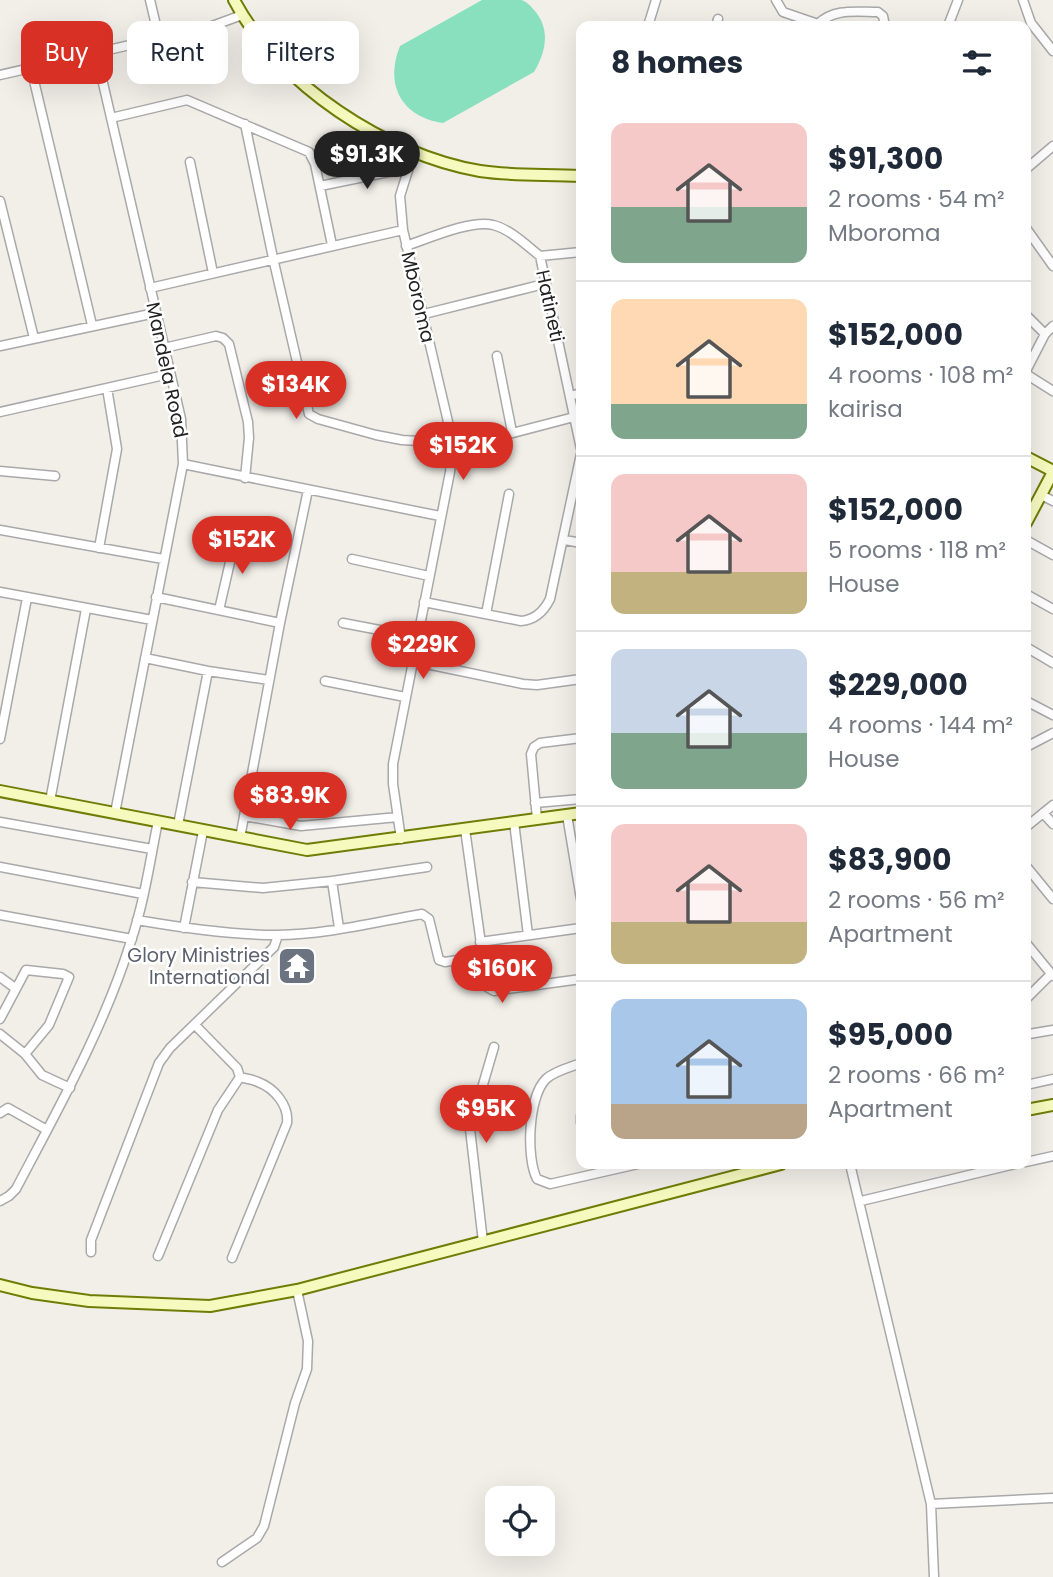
<!DOCTYPE html>
<html lang="en">
<head>
<meta charset="utf-8">
<style>
	body { margin:0; font-family:Poppins,sans-serif; background:#f6f6f7; color:#1f2937; height:100vh; display:flex; flex-direction:column; font-size:26px; white-space:nowrap }
	* { box-sizing:border-box; margin:0 }
	p { font-size:23px; color:#747a83 }
	.icon { flex:none; width:38px; height:38px; fill:none; stroke:currentColor; stroke-width:2; stroke-linecap:round; stroke-linejoin:round }
	.map { position:relative; flex:1; overflow:hidden }
	.sheet { position:absolute; left:576px; top:21px; width:455px; height:1148px; display:flex; flex-direction:column; background:#fff; border-radius:14px; box-shadow:0 7px 28px #0002 }
	.sheet>* { flex:none }
	.top-card { position:absolute; left:21px; top:21px; width:450px; height:63px; display:flex; gap:14px }
	.controls { position:absolute; left:485px; top:1486px; display:grid; gap:14px }
	.controls a { display:grid; place-items:center; width:70px; height:70px; border-radius:14px; background:#fff; box-shadow:0 7px 28px #0002; font-size:35px }
	.price { position:absolute; translate:-50% -60px; padding:0 16px; border-radius:24px; background:#d93025; color:#fff; font-size:23px; line-height:46px; filter:drop-shadow(0 2px 4px #0008) }
	.price::after { content:''; position:absolute; left:50%; top:42px; width:21px; height:16px; margin-left:-10px; background:inherit; clip-path:polygon(0 0,100% 0,50% 100%) }
	.price.selected { background:#222; color:#fff }
	ul { padding:0; list-style:none }
	li { display:flex; align-items:center; gap:21px; height:175px; padding:0 35px }
	li+li { border-top:2px solid #e0e1e3 }
	li span { display:grid; place-items:center; flex:none; width:196px; height:140px; border-radius:14px; color:#555 }
	li>.icon { margin-inline-start:auto }
	span .icon { width:84px; height:84px; fill:#fffc; stroke-width:1 }
	li b { font-size:30px }
	h2 { display:flex; justify-content:space-between; align-items:center; height:84px; padding:0 35px; font-size:30px }
	.chip { padding:0 24px; border-radius:14px; background:#fff; box-shadow:0 7px 28px #0002; font-size:24px; line-height:63px }
	.chip.selected { background:#d93025; color:#fff }
	.map>svg:first-child { display:block }
	.pitch { fill:#88e0be }
	.lines { fill:none; stroke-linecap:round; stroke-linejoin:round }
	.street-casing { stroke:#a9a9a9; stroke-width:11 }
	.secondary-casing { stroke:#707d05; stroke-width:14 }
	.street { stroke:#fff; stroke-width:8 }
	.secondary { stroke:#f7fabf; stroke-width:10 }
	.labels { text-anchor:middle; dominant-baseline:central; stroke-width:5; stroke-linejoin:round; paint-order:stroke }
	.street-label { font-size:19px; fill:#222; stroke:#fff }
	.worship-label { font-size:19px; fill:#5b616d; stroke:#fff; text-anchor:end }
</style>
</head>
<body>
<div class="map">
<svg width="1053" height="1577" viewBox="0 0 1053 1577">
	<rect width="100%" height="100%" fill="#f2efe9"/>
	<!-- pitch -->
	<path class="pitch" d="M482,0C494,0 509,0 521,0C526,1 531,6 534,10C551,29 546,52 534,72L443,123C402,117 384,85 400,46Z"/>
	<g class="lines">
		<!-- street casing -->
		<g class="street-casing">
			<path id="street" d="M150,0L159,38
				M776,0L783,12L818,24L819,26
				M1023,0L1031,23L1053,51
				M818,24C834,8 856,12 878,12L883,16L885,26
				M648,26L656,0
				M716,26L718,19
				M948,26L958,0
				M96,53L181,419L183,464L115,813
				M31,68L92,325
				M0,75L212,26L242,15
				M111,118L187,100L309,152L315,164L332,245
				M245,124L273,258L309,414L318,419L376,435L402,440L453,443L482,441L574,417
				M190,162L213,273
				M1026,169L1053,146
				M320,186L408,168
				M0,201L34,338
				M1026,228L1053,266
				M406,246C427,239 472,219 493,225C510,229 526,245 540,256L581,449
				M540,256L581,252
				M150,288L403,230
				M424,314L544,284
				M1026,315L1045,334
				M0,346L155,313
				M164,348L216,336L223,338L229,344L248,422L249,438L245,478
				M497,356L512,432
				M1026,371L1045,334L1053,326
				M1026,374L1053,391
				M570,396L581,393
				M0,412L169,374
				M183,464L440,516
				M0,471L55,476
				M1041,495L1053,501
				M0,530L163,559
				M565,540L581,543
				M1026,540L1053,555
				M99,548L117,449L107,388
				M352,559L429,576
				M0,592L152,620
				M1026,594L1053,609
				M156,597L280,623
				M424,602L521,621C535,620 544,611 550,599L581,454
				M219,610L236,536
				M486,614L509,494
				M343,623L416,637
				M1026,647L1053,663
				M145,658L208,671L269,680
				M412,661L523,684L537,685L581,679
				M325,681L405,697
				M1026,701L1053,715
				M0,739L27,598
				M1026,747L1053,733
				M50,801L86,609
				M535,803L581,799
				M1043,813L1053,824
				M567,815L581,899
				M244,816L301,826L398,817
				M537,819L531,754L534,747L540,743L581,738
				M0,822L152,849
				M514,822L528,935
				M178,825L208,671
				M1026,827L1053,805
				M465,829L487,987L494,991L581,979
				M240,838L280,623L308,490
				M401,839L393,784V764L450,472L453,443L403,230L400,196L414,151
				M1026,866L1053,899
				M0,867L143,894
				M332,881L339,928
				M192,882L263,888L332,881L427,867
				M0,915L132,939
				M137,920C183,928 231,935 277,935C325,935 375,922 422,914L429,919L439,960L445,962L483,956
				M184,928L203,831
				M480,942L581,928
				M1026,943L1053,976
				M0,977L15,988
				M1026,999L1051,974
				M0,1019L26,970L63,974L69,977L49,1025L25,1054
				M1026,1033L1029,1034L1053,1030
				M0,1034L25,1054L42,1075L70,1088
				M581,1063C571,1067 554,1071 546,1079C528,1097 526,1158 537,1179L550,1184L638,1164
				M1026,1085L1053,1079
				M0,1113L8,1108L47,1130
				M581,1116V1123
				M1026,1162L1053,1156
				M850,1164L931,1504L934,1577
				M0,1201L9,1196L16,1189C58,1109 104,1028 131,941C144,903 150,861 158,821
				M861,1201L1015,1164
				M483,1242L470,1129L494,1047
				M91,1252V1240L159,1063L170,1048L274,947L278,935
				M158,1256L218,1110L240,1077L237,1068L195,1025
				M232,1258L287,1123C289,1105 274,1088 258,1082C252,1079 246,1079 240,1077
				M931,1504L1053,1498
				M222,1562L257,1538L264,1526L295,1403L307,1369L308,1341L297,1290"/>
		</g>
		<!-- secondary casing -->
		<g class="secondary-casing">
			<path id="secondary" d="M234,0C279,85 386,155 480,171C513,176 547,174 581,176
				M1026,457L1053,471
				M1026,523L1053,472
				M0,791L307,850L581,813
				M1026,1110L1053,1105
				M0,1285L32,1293L89,1301L210,1306L297,1290L781,1164"/>
		</g>
		<!-- street -->
		<use href="#street" class="street"/>
		<!-- secondary -->
		<use href="#secondary" class="secondary"/>
	</g>
	<!-- icons -->
	<defs>
		<g id="temple-square" transform="scale(2.0125)"><rect x="-9" y="-9" width="18" height="18" rx="4" fill="#6b7280" stroke="#fff"/><path d="M0-6L5-2H3V0L6.5 2.5H4V6H1.5V3h-3V6H-4V2.5H-6.5L-3 0V-2H-5Z" fill="#fff"/></g>
	</defs>
	<g fill-rule="evenodd">
		<use href="#temple-square" x="297" y="966"/>
	</g>
	<g class="labels">
		<!-- street labels -->
		<g class="street-label">
			<text transform="translate(418 297) rotate(77)">Mboroma</text>
			<text transform="translate(550 306) rotate(78)">Hatineti</text>
			<text transform="translate(167 370) rotate(78)">Mandela Road</text>
		</g>
		<!-- worship labels -->
		<g class="worship-label">
			<text x="270" y="955">Glory Ministries<tspan x="270" dy="22">International</tspan></text>
		</g>
	</g>
</svg>
<div class="controls">
<a><svg class="icon" aria-label="locate" viewBox="0 0 24 24"><circle cx="12" cy="12" r="6"/><path d="M12 2v4M12 18v4M2 12h4M18 12h4"/></svg></a>
</div>
<b class="price selected" style="left:367px;top:191px">$91.3K</b>
<b class="price" style="left:296px;top:421px">$134K</b>
<b class="price" style="left:463px;top:482px">$152K</b>
<b class="price" style="left:242px;top:576px">$152K</b>
<b class="price" style="left:423px;top:681px">$229K</b>
<b class="price" style="left:290px;top:832px">$83.9K</b>
<b class="price" style="left:502px;top:1005px">$160K</b>
<b class="price" style="left:486px;top:1145px">$95K</b>
<div class="top-card">
<a class="chip selected">Buy</a>
<a class="chip">Rent</a>
<a class="chip">Filters</a>
</div>
<section class="sheet">
<h2>8 homes<svg class="icon" aria-label="filters" viewBox="0 0 24 24"><path d="M4 7h16M4 17h16"/><circle cx="9" cy="7" r="2"/><circle cx="15" cy="17" r="2"/></svg></h2>
<ul>
<li><span style="background:linear-gradient(#f6c9c9 60%,#7fa58c 0)"><svg class="icon" aria-label="home" viewBox="0 0 24 24"><path d="M3 11l9-7 9 7M6 9v11h12V9"/></svg></span><div><b>$91,300</b><p>2 rooms · 54 m²</p><p>Mboroma</p></div></li>
<li><span style="background:linear-gradient(#ffd9b3 75%,#7fa58c 0)"><svg class="icon" aria-label="home" viewBox="0 0 24 24"><path d="M3 11l9-7 9 7M6 9v11h12V9"/></svg></span><div><b>$152,000</b><p>4 rooms · 108 m²</p><p>kairisa</p></div></li>
<li><span style="background:linear-gradient(#f6c9c9 70%,#c2b280 0)"><svg class="icon" aria-label="home" viewBox="0 0 24 24"><path d="M3 11l9-7 9 7M6 9v11h12V9"/></svg></span><div><b>$152,000</b><p>5 rooms · 118 m²</p><p>House</p></div></li>
<li><span style="background:linear-gradient(#c9d6e8 60%,#7fa58c 0)"><svg class="icon" aria-label="home" viewBox="0 0 24 24"><path d="M3 11l9-7 9 7M6 9v11h12V9"/></svg></span><div><b>$229,000</b><p>4 rooms · 144 m²</p><p>House</p></div></li>
<li><span style="background:linear-gradient(#f6c9c9 70%,#c2b280 0)"><svg class="icon" aria-label="home" viewBox="0 0 24 24"><path d="M3 11l9-7 9 7M6 9v11h12V9"/></svg></span><div><b>$83,900</b><p>2 rooms · 56 m²</p><p>Apartment</p></div></li>
<li><span style="background:linear-gradient(#a9c7e8 75%,#b9a48a 0)"><svg class="icon" aria-label="home" viewBox="0 0 24 24"><path d="M3 11l9-7 9 7M6 9v11h12V9"/></svg></span><div><b>$95,000</b><p>2 rooms · 66 m²</p><p>Apartment</p></div></li>
</ul>
</section>
</div>
</body>
</html>
